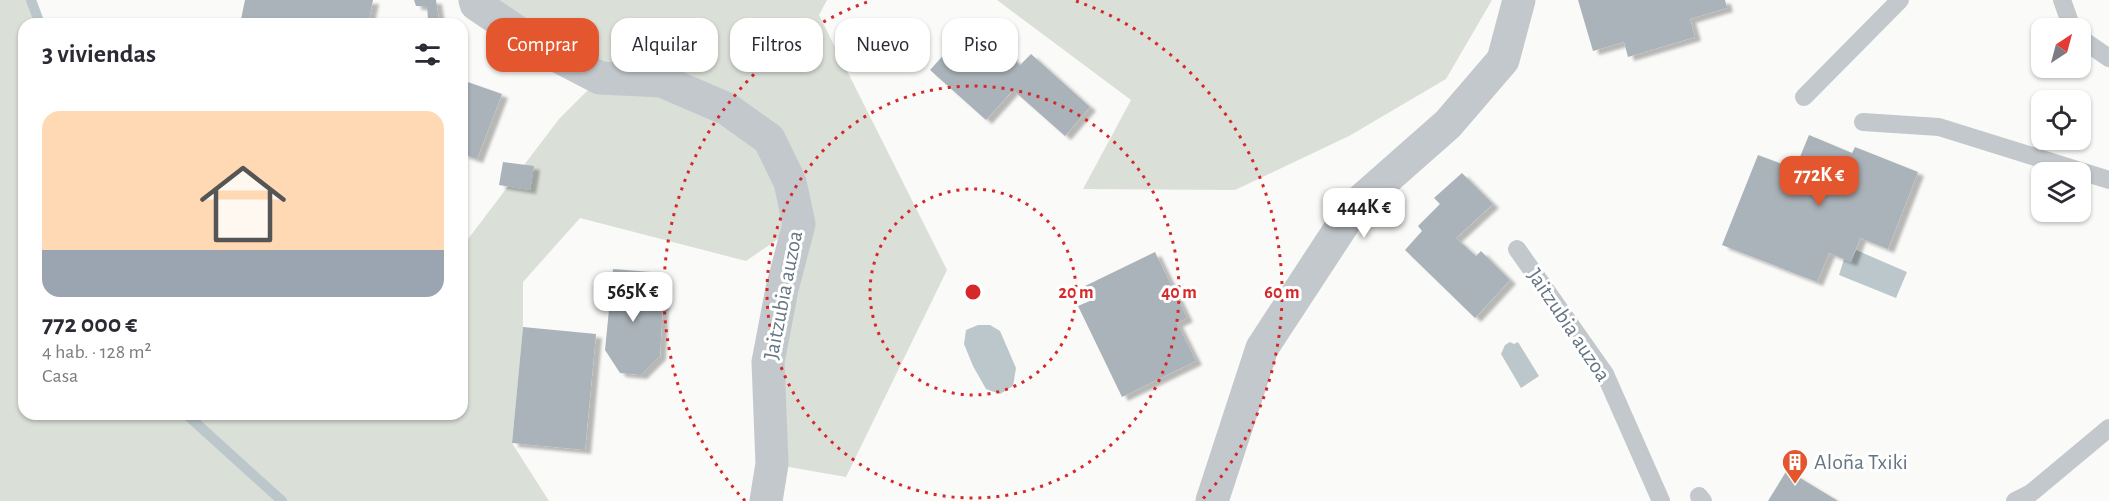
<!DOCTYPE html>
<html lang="es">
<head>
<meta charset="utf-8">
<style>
	body { margin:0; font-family:"Alegreya Sans",sans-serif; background:#f2f2f3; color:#2b2b33; height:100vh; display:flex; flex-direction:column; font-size:22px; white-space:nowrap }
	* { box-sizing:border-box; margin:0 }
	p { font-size:20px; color:#7c7c81 }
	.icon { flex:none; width:33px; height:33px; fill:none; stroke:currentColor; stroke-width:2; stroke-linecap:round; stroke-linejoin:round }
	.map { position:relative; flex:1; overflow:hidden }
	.sheet { position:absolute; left:18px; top:18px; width:450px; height:402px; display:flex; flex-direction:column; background:#fff; border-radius:18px; box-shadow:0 2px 4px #0004 }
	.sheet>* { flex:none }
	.hud { position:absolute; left:486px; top:18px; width:570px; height:54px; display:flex; gap:12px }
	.needle { width:39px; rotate:36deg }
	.controls { position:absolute; left:2031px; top:18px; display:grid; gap:12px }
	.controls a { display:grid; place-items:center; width:60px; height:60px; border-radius:12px; background:#fff; box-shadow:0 2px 4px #0004; font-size:30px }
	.price { position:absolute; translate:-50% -51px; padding:0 14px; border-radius:12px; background:#fff; color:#222; font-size:20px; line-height:39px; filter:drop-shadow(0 2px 3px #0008) }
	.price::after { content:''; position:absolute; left:50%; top:36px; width:18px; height:14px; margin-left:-9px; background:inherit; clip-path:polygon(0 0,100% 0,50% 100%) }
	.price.on { background:#e4572e; color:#fff }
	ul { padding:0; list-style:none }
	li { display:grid; align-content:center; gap:12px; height:318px; padding:0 24px }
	li span { display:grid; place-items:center; height:186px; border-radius:18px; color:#555 }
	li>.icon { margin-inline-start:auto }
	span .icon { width:108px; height:108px; fill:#fffc; stroke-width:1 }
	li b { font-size:26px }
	h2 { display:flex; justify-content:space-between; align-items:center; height:72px; padding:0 24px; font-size:26px }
	.chip { padding:0 21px; border-radius:18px; background:#fff; box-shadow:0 2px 4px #0004; font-size:21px; line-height:54px }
	.chip.on { background:#e4572e; color:#fff }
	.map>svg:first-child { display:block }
	.green { fill:#dadfd7 }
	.water { fill:#bbc7cb }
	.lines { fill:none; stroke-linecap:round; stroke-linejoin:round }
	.stream { stroke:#bbc7cb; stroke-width:10 }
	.building { fill:#aab3b9; filter:url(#shadow) }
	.lane { stroke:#c3c8cc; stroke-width:18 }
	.street { stroke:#c3c8cc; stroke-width:33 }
	.ring { fill:none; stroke:#d62828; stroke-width:3; stroke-dasharray:3 6 }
	.labels { text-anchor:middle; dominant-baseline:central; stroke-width:6; stroke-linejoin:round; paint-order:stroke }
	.street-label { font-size:22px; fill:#657683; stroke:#fff }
	.poi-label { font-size:22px; fill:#657683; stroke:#fff; text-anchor:start }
	.centre { fill:#d62828; stroke:#fff; stroke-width:3 }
	.ring-label { font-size:18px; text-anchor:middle; font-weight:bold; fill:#d62828; stroke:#fff; stroke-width:6; stroke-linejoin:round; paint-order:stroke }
</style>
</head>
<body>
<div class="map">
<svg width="2109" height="501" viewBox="0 0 2109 501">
	<defs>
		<filter id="shadow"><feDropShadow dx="6" dy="4" stdDeviation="1.5" flood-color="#0004"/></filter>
	</defs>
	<rect width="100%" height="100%" fill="#fafaf8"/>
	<!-- green -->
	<path class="green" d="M0,0H32L43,24H24V414H462V247L559,119L600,78L475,0H827L819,15L947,270L846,477L772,464L798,225L746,261L580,218L523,282V327L512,443L549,501H0Z
		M997,0H1492L1446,79L1349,136L1235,190L1083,189L1131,100Z"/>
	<!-- water -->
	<path class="water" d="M1856,250L1907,272L1896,298L1839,275L1844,259L1851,261Z
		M978,325H990L1000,331L1016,368L1013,386L1000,394L986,389L973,366L964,344L966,330Z
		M1510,342L1514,344L1518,342L1539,376L1521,388L1501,354L1505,345Z"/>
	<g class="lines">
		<!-- stream -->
		<path class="stream" d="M31,0L40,24
			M186,414L282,501"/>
	</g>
	<!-- building -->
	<path class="building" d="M245,0H373L368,24H240Z
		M414,0H436L439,21L428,20L427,6H416Z
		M1578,0H1725L1727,8L1690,19L1695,37L1628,57L1624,42L1593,51Z
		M973,22L1020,65L1031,54L1090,107L1065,136L1013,90L986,120L930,70Z
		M462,80L502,94L477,159L462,154Z
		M1809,135L1852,153L1855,147L1918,172L1888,249L1860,238L1851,262L1829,253L1817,282L1722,245L1758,155L1795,169Z
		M503,162L534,166L530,190L499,185Z
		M1462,173L1493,204L1456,238L1476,256L1481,251L1510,280L1475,318L1405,250L1422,231L1418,226L1440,204L1434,198Z
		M1155,252L1187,318L1177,323L1196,361L1122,397L1078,306L1092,300L1085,286Z
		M613,269L651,272L650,301L663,302L660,356L641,375L620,373L605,350Z
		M523,327L596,334L585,450L512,443Z
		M1787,470L1838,501H1768Z"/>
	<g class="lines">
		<!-- lane -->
		<path class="lane" d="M2062,0L2072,28
			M2080,38L2109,58
			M1804,97L1900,0
			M1863,122L1939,127L2109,180
			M1517,249L1605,374L1661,501
			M1699,496L1703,501
			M2015,501L2031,493L2109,428"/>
		<!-- street -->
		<path class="street" d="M475,0L476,4L538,46L600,78L662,81L727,109L769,139L790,182L799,224L782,289L768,362L772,464L766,501
			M1212,501L1262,348L1355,206L1448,124L1503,60L1519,0"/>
	</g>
	<!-- distance rings -->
	<g class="ring">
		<circle cx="973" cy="292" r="103"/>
		<circle cx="973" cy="292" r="206"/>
		<path d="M745 501A309 309 0 0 1 870 1M1076 1A309 309 0 0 1 1201 501"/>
	</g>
	<!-- icons -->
	<defs>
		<g id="building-pin" transform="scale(1.35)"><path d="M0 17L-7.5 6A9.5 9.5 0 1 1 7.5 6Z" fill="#e4572e" stroke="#fff"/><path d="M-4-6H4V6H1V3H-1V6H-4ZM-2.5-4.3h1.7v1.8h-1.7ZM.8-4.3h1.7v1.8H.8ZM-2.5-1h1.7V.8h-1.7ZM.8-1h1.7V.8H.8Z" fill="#fff"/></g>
	</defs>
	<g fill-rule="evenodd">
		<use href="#building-pin" x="1795" y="462"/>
	</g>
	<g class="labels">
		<!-- street labels -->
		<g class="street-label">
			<text transform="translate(783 295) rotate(-79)">Jaitzubia auzoa</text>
			<text transform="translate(1569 325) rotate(56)">Jaitzubia auzoa</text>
		</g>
		<!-- poi labels -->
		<g class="poi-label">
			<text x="1814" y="462">Aloña Txiki</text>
		</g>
	</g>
	<circle cx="973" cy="292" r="9" class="centre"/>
	<g class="ring-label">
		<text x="1076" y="298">20 m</text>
		<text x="1179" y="298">40 m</text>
		<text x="1282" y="298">60 m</text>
	</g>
</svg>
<div class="controls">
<a><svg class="needle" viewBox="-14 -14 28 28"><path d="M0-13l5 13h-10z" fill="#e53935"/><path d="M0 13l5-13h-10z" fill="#7c7c81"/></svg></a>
<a><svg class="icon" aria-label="locate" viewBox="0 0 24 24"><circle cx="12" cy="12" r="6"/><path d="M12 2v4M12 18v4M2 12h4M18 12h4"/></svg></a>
<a><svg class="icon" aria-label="layers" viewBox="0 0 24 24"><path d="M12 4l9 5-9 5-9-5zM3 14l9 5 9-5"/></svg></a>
</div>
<b class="price on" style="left:1819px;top:207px">772K €</b>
<b class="price" style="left:1364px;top:239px">444K €</b>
<b class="price" style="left:633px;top:323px">565K €</b>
<div class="hud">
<a class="chip on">Comprar</a>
<a class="chip">Alquilar</a>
<a class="chip">Filtros</a>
<a class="chip">Nuevo</a>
<a class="chip">Piso</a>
</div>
<section class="sheet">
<h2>3 viviendas<svg class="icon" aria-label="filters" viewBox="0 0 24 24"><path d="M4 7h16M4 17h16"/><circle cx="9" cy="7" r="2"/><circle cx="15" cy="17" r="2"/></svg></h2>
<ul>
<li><span style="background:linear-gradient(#ffd9b3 75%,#9aa5b1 0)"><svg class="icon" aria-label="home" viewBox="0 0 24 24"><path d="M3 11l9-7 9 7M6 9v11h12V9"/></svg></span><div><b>772 000 €</b><p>4 hab. · 128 m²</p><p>Casa</p></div></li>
</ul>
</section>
</div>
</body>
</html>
